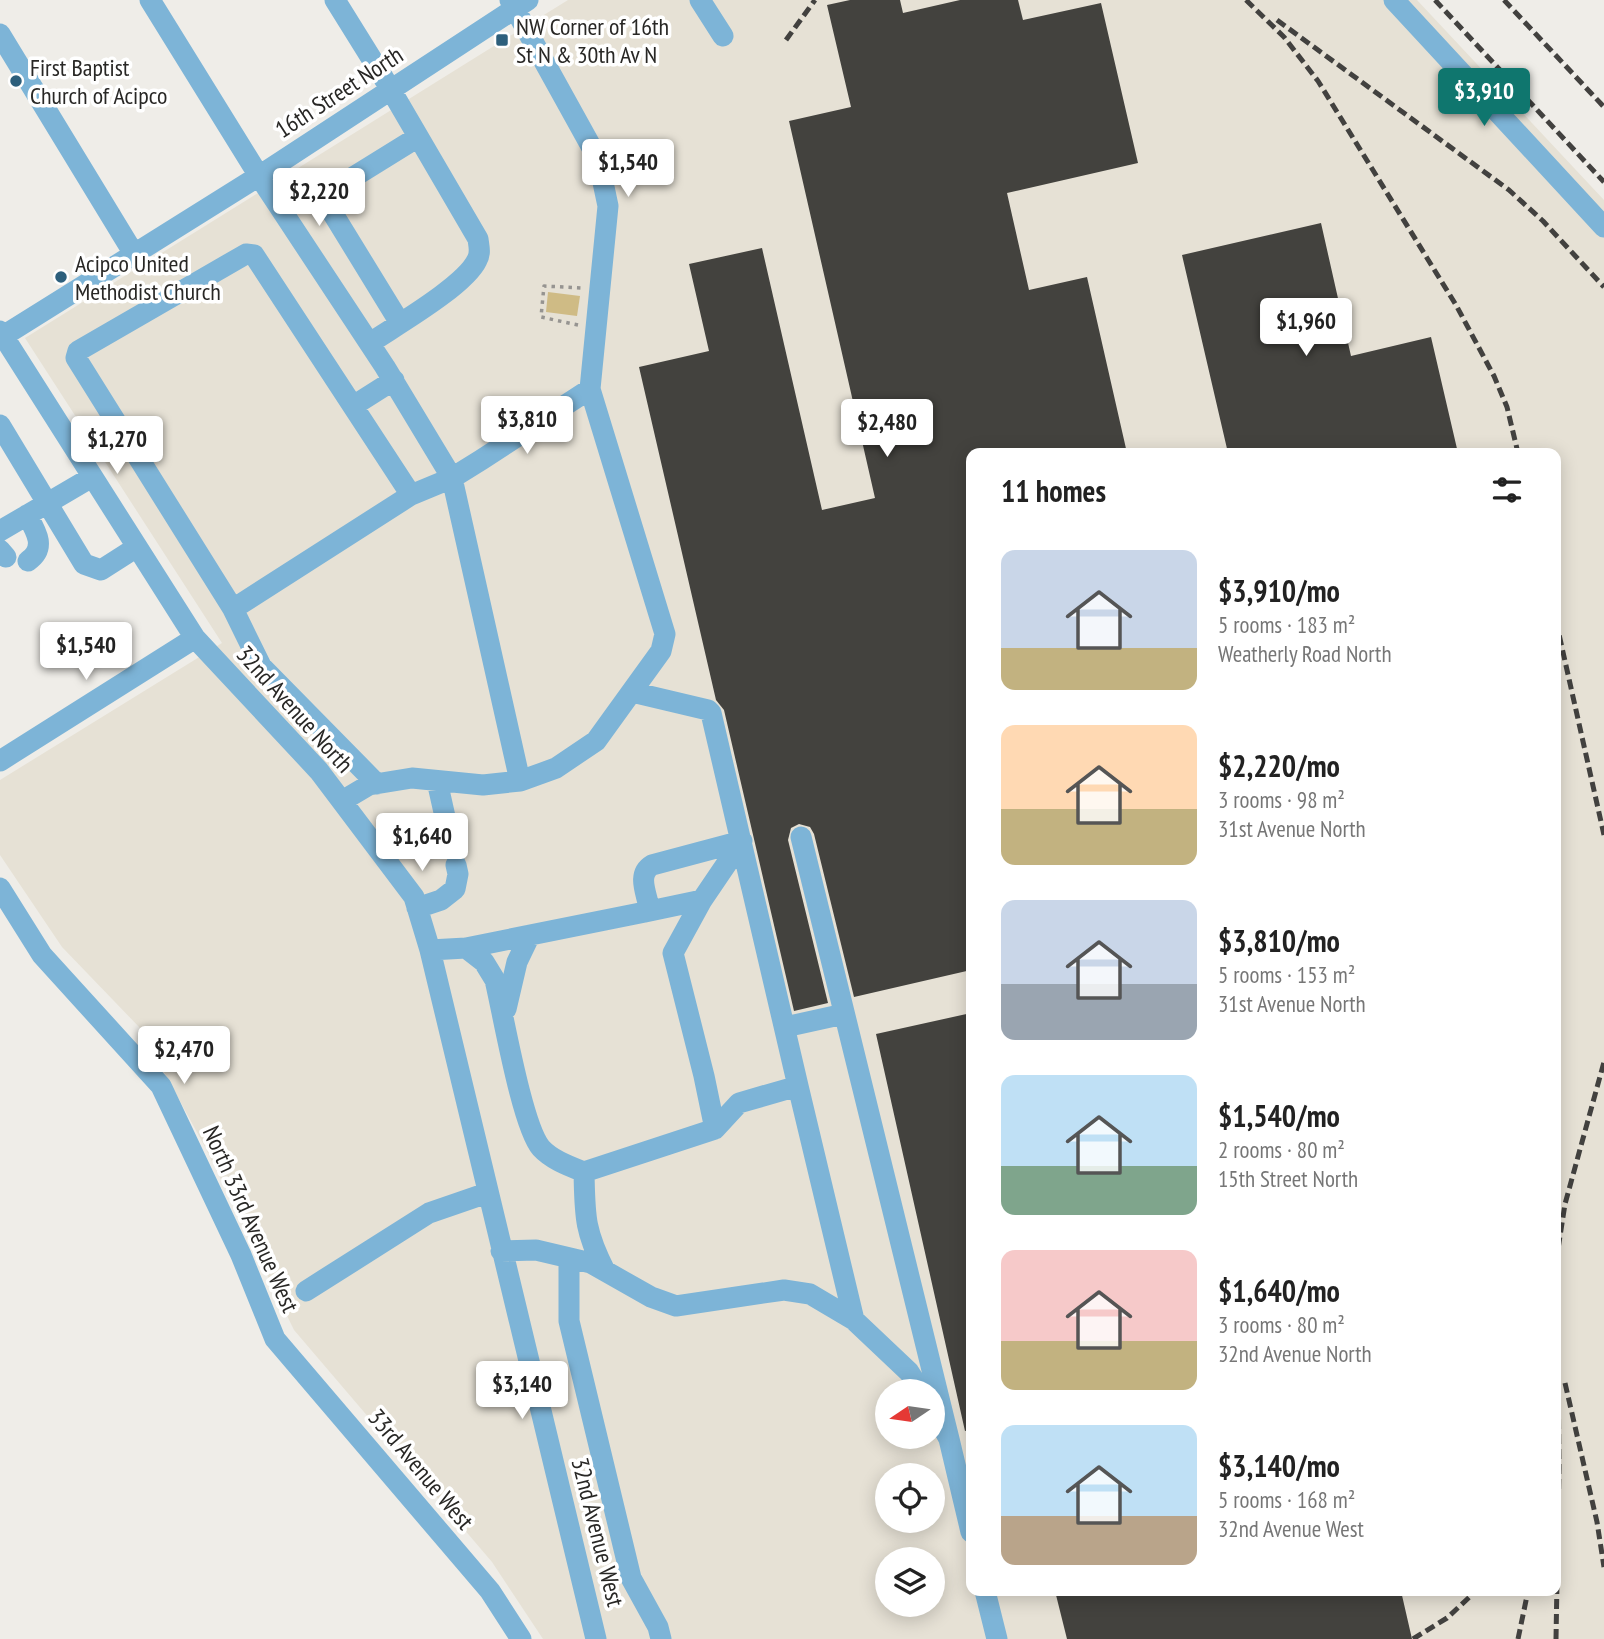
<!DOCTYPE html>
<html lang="en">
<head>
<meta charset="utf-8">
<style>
	body { margin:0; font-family:"PT Sans Narrow",sans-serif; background:#f6f6f6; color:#222; height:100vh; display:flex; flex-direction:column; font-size:26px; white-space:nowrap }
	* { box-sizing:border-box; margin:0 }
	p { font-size:23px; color:#767676 }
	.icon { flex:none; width:38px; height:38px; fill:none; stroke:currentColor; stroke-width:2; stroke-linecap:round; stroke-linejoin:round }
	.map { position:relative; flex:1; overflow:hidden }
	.panel { position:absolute; left:966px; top:448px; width:595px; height:1148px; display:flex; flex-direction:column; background:#fff; border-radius:14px; box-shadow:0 4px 18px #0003 }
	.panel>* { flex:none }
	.needle { width:46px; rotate:257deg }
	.fabs { position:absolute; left:875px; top:1379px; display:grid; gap:14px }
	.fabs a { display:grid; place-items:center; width:70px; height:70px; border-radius:50%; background:#fff; box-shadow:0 4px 18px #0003; font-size:35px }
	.price { position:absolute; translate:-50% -60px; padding:0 16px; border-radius:7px; background:#fff; color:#222; font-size:23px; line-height:46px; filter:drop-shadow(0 2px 4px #0008) }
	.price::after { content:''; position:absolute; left:50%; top:42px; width:21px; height:16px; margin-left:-10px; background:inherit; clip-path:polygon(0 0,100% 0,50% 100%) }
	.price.current { background:#0f766e; color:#fff }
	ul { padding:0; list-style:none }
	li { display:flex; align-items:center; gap:21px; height:175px; padding:0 35px }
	li span { display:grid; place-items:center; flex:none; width:196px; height:140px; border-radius:14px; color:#555 }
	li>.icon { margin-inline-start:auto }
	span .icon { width:84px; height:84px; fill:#fffc; stroke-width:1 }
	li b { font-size:30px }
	h2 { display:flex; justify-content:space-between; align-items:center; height:84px; padding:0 35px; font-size:30px }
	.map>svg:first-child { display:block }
	.built { fill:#e6e1d5; fill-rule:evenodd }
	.green { fill:#cfbb85 }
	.building { fill:#43423e }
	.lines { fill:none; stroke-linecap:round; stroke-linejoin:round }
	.path { stroke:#969491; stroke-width:3.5; stroke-dasharray:3.5 5; stroke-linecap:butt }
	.minor { stroke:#7db4d7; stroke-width:21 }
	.rail { stroke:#42413f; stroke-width:5; stroke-dasharray:10 5; stroke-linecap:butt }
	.poi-dot { fill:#2d5f7c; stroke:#fff; stroke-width:2.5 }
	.labels { text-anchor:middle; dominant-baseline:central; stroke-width:7; stroke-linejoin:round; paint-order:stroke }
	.poi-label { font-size:24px; fill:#282725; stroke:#fff; text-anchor:start }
	.street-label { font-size:24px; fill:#282725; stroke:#fff }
</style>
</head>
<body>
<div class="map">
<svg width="1604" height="1639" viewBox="0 0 1604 1639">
	<rect width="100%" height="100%" fill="#efede8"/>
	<!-- built -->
	<path class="built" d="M568,0H1417L1604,200V1639H543L492,1562L294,1330L205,1147L140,1028L62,947L0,855V780L222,643L25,338ZM971,453H1556V1591H971ZM887,1391H933V1437H887ZM887,1475H933V1521H887ZM887,1559H933V1605H887Z"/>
	<!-- green -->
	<path class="green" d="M548,292L580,296L577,316L546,312Z"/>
	<!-- building -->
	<path class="building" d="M850,0H900L903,13L960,0H1018L1023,20L1101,3L1138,163L1007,193L1029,290L1087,277L1127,453H971V970L854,997L814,834L810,827L799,824L791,828L788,840L828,1003L794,1011L724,710L716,700L639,367L709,351L689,264L762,248L822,510L875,498L789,121L851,107L827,5Z
		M1321,223L1351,356L1431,337L1458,453H1228L1182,255Z
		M971,1013V1430L965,1431L876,1034Z
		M1055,1591H1401L1412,1639H1067Z"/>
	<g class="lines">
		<!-- path -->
		<path class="path" d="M578,325L541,317L544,286L582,288"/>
		<!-- minor -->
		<path class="minor" d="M150,0L259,176L385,367L452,478L520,781
			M335,0L391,90L478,239C479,247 481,253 477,260C465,286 395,326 370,343
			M700,0L723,36
			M1394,0L1604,227
			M0,34L134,254
			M400,323L327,204L326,194L418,137
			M0,331L195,638L319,771L414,897L430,950L596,1639
			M0,338L259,176L528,0
			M353,406L394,380
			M0,425L84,564L101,570L137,547
			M27,515C36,531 47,548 28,561
			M0,531L92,477
			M0,550L6,557
			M233,609L76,358L78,351L246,254L254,255L411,495
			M0,761L195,638
			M437,781L452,848
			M377,784L261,666L233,609L411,495L452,478L481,460L590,389L608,206L600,168L592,148L510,0
			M342,801L369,785L412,778L483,785L520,781L556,768L596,741L661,651L665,634L590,389
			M801,837L949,1439
			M0,888L42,955L161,1086L241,1255L275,1339L490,1591L521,1639
			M417,908L441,900L455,889L458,874L456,865
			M645,912L702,900
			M466,948L484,962L495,980C503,1013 522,1126 541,1148C552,1160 569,1166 584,1172L715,1129L739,1103L798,1086L711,713L708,710L632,692
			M430,950L466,948L645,912L649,907C646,892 637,874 652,865L742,841
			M506,1009L517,962L530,935
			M785,1027L844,1014
			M798,1086L854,1320
			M715,1129L704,1076L673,953L702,900L742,841
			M584,1172C585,1215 584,1230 605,1271
			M501,1251L536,1250L591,1263L651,1297L676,1306L784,1290L810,1294L854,1320L909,1372L921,1391
			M569,1258V1321L631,1578L658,1627L661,1639
			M306,1291L429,1213L487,1193
			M943,1428L949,1439L971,1532
			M985,1591L997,1639"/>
		<!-- rail -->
		<path class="rail" d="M1246,0L1284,37L1318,81L1456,305L1494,376L1507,407L1518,453
			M1435,0L1604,182
			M1504,0L1604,107
			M1277,20L1509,190L1543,221L1604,287
			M786,40L815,0
			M1556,621L1604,835
			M1556,1262L1565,1204L1604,1062
			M1565,1383L1597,1522L1604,1567
			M1413,1639L1447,1618L1476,1591
			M1518,1639L1528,1591
			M1556,1639L1559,1468L1557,1255"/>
	</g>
	<!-- markers -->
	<g class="poi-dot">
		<rect x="495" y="33" width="14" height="14" rx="3.5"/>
		<circle cx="16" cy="81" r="7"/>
		<circle cx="61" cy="277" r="7"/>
	</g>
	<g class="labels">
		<!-- poi labels -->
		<g class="poi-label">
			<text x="516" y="26">NW Corner of 16th<tspan x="516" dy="28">St N &amp; 30th Av N</tspan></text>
			<text x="30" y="67">First Baptist<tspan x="30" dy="28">Church of Acipco</tspan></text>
			<text x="75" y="263">Acipco United<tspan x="75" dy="28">Methodist Church</tspan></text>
		</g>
		<!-- street labels -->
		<g class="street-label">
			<text transform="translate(339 92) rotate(-33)">16th Street North</text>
			<text transform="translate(295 709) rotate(48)">32nd Avenue North</text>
			<text transform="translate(251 1219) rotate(66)">North 33rd Avenue West</text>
			<text transform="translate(421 1469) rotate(50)">33rd Avenue West</text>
			<text transform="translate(598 1532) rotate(76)">32nd Avenue West</text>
		</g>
	</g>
</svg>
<div class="fabs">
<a><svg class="needle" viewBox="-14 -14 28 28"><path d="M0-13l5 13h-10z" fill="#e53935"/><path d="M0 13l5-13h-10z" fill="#767676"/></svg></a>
<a><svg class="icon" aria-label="locate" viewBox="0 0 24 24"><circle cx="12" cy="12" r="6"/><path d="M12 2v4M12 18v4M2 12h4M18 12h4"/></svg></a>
<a><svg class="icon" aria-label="layers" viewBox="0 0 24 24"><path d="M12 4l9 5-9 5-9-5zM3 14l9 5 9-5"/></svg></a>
</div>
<b class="price current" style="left:1484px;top:128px">$3,910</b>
<b class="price" style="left:628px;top:199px">$1,540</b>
<b class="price" style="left:319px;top:228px">$2,220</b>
<b class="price" style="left:1306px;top:358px">$1,960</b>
<b class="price" style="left:527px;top:456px">$3,810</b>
<b class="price" style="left:887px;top:459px">$2,480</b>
<b class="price" style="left:117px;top:476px">$1,270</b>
<b class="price" style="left:86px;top:682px">$1,540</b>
<b class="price" style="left:422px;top:873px">$1,640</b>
<b class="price" style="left:184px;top:1086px">$2,470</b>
<b class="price" style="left:522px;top:1421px">$3,140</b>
<section class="panel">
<h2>11 homes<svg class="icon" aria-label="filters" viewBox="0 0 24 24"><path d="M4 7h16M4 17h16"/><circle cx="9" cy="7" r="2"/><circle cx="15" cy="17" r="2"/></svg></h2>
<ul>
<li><span style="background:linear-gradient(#c9d6e8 70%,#c2b280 0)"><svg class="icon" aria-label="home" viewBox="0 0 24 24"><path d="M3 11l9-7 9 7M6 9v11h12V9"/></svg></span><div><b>$3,910/mo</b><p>5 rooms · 183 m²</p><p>Weatherly Road North</p></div></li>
<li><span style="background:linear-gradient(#ffd9b3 60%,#c2b280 0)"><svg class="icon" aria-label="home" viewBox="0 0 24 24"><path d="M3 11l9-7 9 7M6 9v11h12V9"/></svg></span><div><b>$2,220/mo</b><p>3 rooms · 98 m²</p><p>31st Avenue North</p></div></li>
<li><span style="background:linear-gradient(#c9d6e8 60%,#9aa5b1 0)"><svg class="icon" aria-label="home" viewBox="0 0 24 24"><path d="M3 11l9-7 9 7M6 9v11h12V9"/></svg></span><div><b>$3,810/mo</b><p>5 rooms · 153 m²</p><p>31st Avenue North</p></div></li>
<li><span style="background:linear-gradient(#bfe0f5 65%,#7fa58c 0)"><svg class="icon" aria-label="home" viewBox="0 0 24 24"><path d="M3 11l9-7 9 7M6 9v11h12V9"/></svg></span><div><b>$1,540/mo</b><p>2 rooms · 80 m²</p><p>15th Street North</p></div></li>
<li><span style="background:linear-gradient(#f6c9c9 65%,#c2b280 0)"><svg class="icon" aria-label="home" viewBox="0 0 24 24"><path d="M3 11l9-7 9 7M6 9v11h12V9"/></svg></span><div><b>$1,640/mo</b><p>3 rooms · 80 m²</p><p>32nd Avenue North</p></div></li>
<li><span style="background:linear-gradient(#bfe0f5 65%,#b9a48a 0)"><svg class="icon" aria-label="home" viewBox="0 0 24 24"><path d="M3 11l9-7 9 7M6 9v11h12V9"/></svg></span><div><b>$3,140/mo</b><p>5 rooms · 168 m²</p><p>32nd Avenue West</p></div></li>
</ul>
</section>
</div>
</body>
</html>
